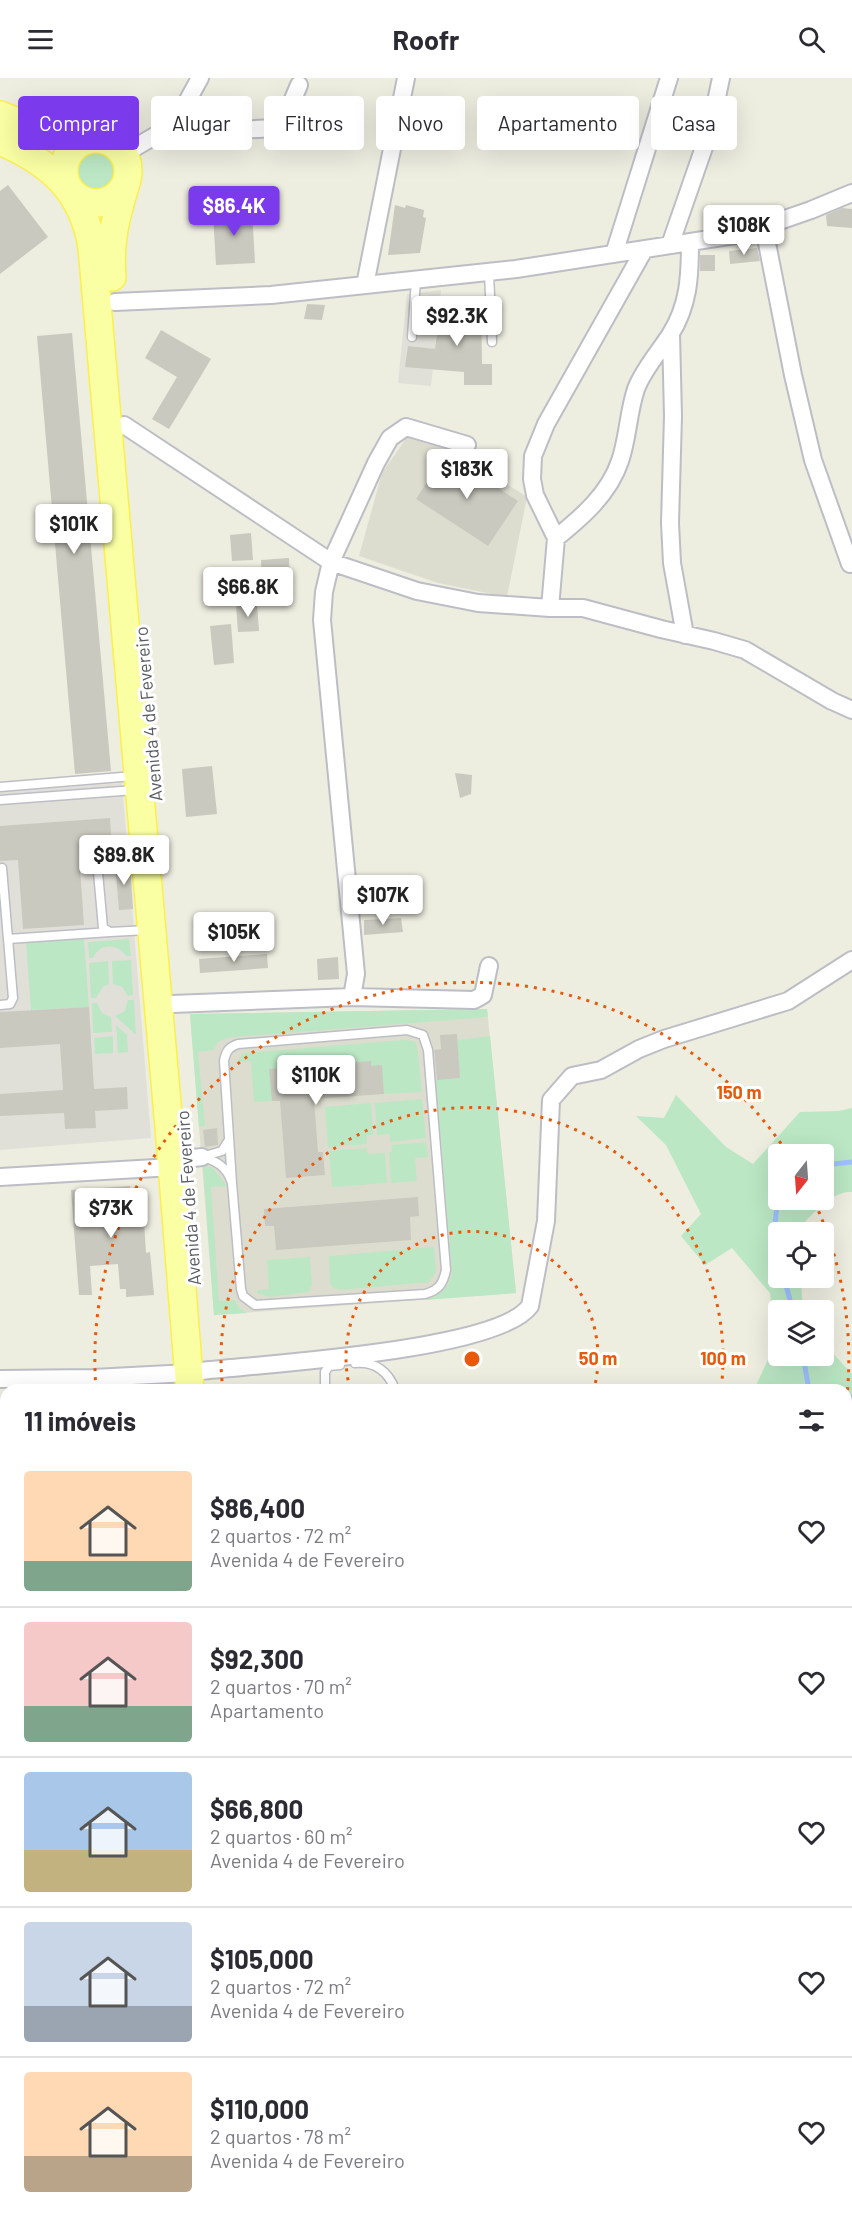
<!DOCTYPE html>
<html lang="pt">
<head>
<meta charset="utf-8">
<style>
	body { margin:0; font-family:Barlow,sans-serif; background:#f2f2f3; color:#2b2b33; height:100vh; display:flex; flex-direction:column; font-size:22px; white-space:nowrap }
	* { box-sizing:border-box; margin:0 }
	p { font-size:20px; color:#7c7c81 }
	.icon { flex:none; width:33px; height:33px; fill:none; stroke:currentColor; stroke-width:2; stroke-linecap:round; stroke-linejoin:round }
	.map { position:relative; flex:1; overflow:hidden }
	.drawer { position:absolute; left:0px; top:1306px; width:852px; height:836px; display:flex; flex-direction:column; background:#fff; border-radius:18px 18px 0 0; box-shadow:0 6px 24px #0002 }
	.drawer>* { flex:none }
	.hud { position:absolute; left:18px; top:18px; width:816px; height:54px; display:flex; gap:12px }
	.needle { width:39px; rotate:197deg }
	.buttons { position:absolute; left:768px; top:1066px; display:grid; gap:12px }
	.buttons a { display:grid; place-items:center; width:66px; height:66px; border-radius:6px; background:#fff; box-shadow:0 6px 24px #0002; font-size:30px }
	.price { position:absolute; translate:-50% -51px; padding:0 14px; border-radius:6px; background:#fff; color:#222; font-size:20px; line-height:39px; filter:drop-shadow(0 2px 3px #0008) }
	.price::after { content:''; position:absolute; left:50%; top:36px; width:18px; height:14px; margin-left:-9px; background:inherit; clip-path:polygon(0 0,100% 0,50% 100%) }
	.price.on { background:#7c3aed; color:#fff }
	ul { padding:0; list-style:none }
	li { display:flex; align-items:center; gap:18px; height:150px; padding:0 24px }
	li+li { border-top:2px solid #e1e1e2 }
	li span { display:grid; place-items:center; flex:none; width:168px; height:120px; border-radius:6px; color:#555 }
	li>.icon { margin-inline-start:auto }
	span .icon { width:72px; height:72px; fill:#fffc; stroke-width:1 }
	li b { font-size:26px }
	h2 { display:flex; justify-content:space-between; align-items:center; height:72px; padding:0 24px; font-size:26px }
	.chip { padding:0 21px; border-radius:6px; background:#fff; box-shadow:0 6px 24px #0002; font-size:21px; line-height:54px }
	.chip.on { background:#7c3aed; color:#fff }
	header { display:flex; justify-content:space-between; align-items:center; height:78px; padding:0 24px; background:#fff; font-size:27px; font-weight:700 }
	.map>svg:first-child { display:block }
	.commercial { fill:#fffed4 }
	.industrial { fill:#e1e0d8 }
	.education { fill:#ddddcf }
	.green { fill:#bbe7c4; fill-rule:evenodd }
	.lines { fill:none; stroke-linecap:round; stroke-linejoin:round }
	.stream { stroke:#9fc0ff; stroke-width:5 }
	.building { fill:#cac9bf }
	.service-casing { stroke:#bdbec5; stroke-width:11 }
	.minor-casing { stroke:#bdbec5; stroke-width:20 }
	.secondary-casing { stroke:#bdbfc7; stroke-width:27 }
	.primary-casing { stroke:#faf04c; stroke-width:30 }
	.service { stroke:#fff; stroke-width:8 }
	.minor { stroke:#fff; stroke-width:16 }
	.secondary { stroke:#fff; stroke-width:24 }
	.primary { stroke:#faffa4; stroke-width:27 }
	.ring { fill:none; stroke:#e8590c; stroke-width:3; stroke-dasharray:3 6 }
	.labels { text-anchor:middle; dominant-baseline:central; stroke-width:6; stroke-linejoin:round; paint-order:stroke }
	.street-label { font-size:18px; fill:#595b63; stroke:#fff }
	.centre { fill:#e8590c; stroke:#fff; stroke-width:3 }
	.ring-label { font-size:18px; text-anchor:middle; font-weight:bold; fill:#e8590c; stroke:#fff; stroke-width:6; stroke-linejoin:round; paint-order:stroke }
</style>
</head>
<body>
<header><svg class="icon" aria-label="menu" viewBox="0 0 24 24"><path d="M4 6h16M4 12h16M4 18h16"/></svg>Roofr<svg class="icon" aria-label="search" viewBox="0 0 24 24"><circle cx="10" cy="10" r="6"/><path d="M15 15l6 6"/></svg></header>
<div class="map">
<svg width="852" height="2141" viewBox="0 0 852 2141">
	<rect width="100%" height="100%" fill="#edede0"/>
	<!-- commercial -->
	<path class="commercial" d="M2,1780L6,1782V1821L0,1818V1787Z"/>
	<!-- industrial -->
	<path class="industrial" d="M441,212L431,308L398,305L407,216Z
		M122,705L151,1060L0,1072V714Z"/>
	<!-- education -->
	<path class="education" d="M407,359L460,376L527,419L507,519L438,505L359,478L382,395Z
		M487,931L516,1215L214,1237L190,936Z"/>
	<!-- green -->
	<path class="green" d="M71 92a25 25 0 1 1 50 0a25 25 0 1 1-50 0Z
		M84,861L89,929L31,932L26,865Z
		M129,861L131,878H126C117,865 100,865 93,880H89L88,864Z
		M131,882L133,917L128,918L122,909L113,906L112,883Z
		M108,883L109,906L103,909L96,920H91L89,885Z
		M128,922H134L136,957L115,938L125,933Z
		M92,925H97L102,935L111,939L112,954L93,955Z
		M487,931L488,939L234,959C224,961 217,961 214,972L198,974L205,1048L199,1049L190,936Z
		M116,947L127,957L128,974L118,975Z
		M113,958V975L95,976L94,960Z
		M490,958L516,1215L425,1222C440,1216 449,1212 452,1194L436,1002L460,1000L457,962Z
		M403,962L414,963L417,967L422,1014L384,1016L382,988H371L370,984L270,991L272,1023L254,1024L251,983L237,984L242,976L246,975Z
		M676,1017L726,1069L753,1086L800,1034L839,1033L852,1030V1114C832,1112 810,1139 797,1152V1155H778V1200H801L802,1221L809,1233H778V1278H824V1260L829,1271L852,1296V1592L846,1602V1312H754L775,1266L770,1215L732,1170L705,1187L681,1158L701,1136L666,1067L636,1038L664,1040ZM778,1077H824V1122H778Z
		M422,1021L426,1060L390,1064V1056L377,1057L375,1025Z
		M371,1025L373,1057H367V1066L328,1069L325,1029Z
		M426,1064L428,1079L415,1080L417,1103L391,1105L389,1074H392L391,1067Z
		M367,1070L368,1076L385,1075L387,1105L332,1109L329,1073Z
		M203,1087L213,1090L227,1108L211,1109L219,1223L235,1222L238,1229L247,1235L214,1237Z
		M434,1169L436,1194L429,1204L341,1212L332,1209L330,1205L329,1178Z
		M310,1179L312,1207L308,1214L270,1219L257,1215V1212L269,1211L267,1182Z
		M6,1921V1962L0,1965V1925Z"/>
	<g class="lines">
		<!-- stream -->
		<path class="stream" d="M824,1087L852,1084
			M778,1184L773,1167L777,1126L781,1122
			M784,1200L793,1233
			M803,1278L809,1312
			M846,1322L852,1319
			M0,1946L6,1943"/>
	</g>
	<!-- building -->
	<path class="building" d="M8,107L48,159L0,196V113Z
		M395,127L405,130L406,127L424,132L423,139L426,140L420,175L388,177Z
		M842,130L852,131V150L827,148L826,137Z
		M252,131L255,185L216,187L213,134Z
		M757,170L760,183L730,186L729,173Z
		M700,177H715V193H700Z
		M481,222L482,286H492V307H464V294L405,289L408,268L435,271L437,255L451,256V223Z
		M307,226L325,227L322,242L304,241Z
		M161,252L211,281L169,351L152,341L177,299L145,280Z
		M72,255L111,693L75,696L37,258Z
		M445,376L518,423L488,468L416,421Z
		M251,455L253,482L232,483L230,457Z
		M289,480L291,524L263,525L261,482Z
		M257,526L259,553L238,554L236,527Z
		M231,546L234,585L214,587L210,548Z
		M212,688L217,736L186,739L182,691Z
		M455,695L472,697L471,716L460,720Z
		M110,740L112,773L79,776L84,847L23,851L18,782L0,783V748Z
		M130,784L133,831L119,832L115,785Z
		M401,840L403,854L364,857V842Z
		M267,876L268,890L200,895L199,881Z
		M338,879L339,901L318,902L317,881Z
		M89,929L94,1011L127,1009L128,1031L95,1033L96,1050L65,1051L64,1035L0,1038V1016L63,1012L60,966L0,970V934Z
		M457,956L460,1000L437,1002L434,972L441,971L440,957Z
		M371,983V988L382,987L384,1016L314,1021L318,1074H323L325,1097L286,1100L280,1023H272L269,991Z
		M217,1050L218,1067L205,1069L203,1052Z
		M130,1108L131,1129L143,1128L146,1175L150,1174L154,1217L126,1219V1211H120L118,1186L90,1188L92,1217H79L71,1112Z
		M418,1119L419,1138L410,1139L411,1162L276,1172L274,1148H265L264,1131Z"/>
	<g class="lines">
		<!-- service casing -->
		<g class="service-casing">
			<path id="service" d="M489,195L492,264
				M412,259L416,202
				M0,709L134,698
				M0,722L135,712
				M97,783L103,850L110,854L148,852
				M2,790L8,861L110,854
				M0,927L10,926L13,920L8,861
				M205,1078L222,1073L229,1062
				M202,1079C217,1083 227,1089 232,1105L241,1211L243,1218L255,1227L425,1216C439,1212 443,1206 446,1192L428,972L423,957L407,952L238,966C229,969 226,973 224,983L232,1105
				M355,1285C375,1283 389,1294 395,1312
				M325,1312V1294L329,1288L340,1287"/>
		</g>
		<!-- minor casing -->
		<g class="minor-casing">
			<path id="minor" d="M158,56L276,50L283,45L299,7
				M124,76L158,56L183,31L200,0
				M764,150L793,297L813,382L850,486
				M670,167L710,52L721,0
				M614,176L669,0
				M365,207L406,0
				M115,224L271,217L516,191L742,156L811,132L852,115
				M671,256L673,338L670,445L672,485L685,557
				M124,347L331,484L417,513L478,525L550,530H583L661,551L714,563L745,572L832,623L852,632
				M556,460C582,439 609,416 620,383C628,360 628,335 636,311C643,292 659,274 670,257C689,227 690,198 690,164
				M550,530L556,460L535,417L532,401L533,378L546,346L644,172
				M352,919L356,896L322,542L324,514L331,484L376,385L390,360L406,349L467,367
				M172,926L352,919L474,922L483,917L489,888
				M185,1081L202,1079
				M0,1099L173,1089
				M201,1293C262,1286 498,1273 530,1228L546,1143L551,1022L572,998L601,992L639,971L664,961L788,923L852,882
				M0,1301L93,1300L189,1295
				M846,1600L852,1590
				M0,1609L6,1670
				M846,1690L852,1694
				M846,1800L852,1802
				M846,1938L852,1933
				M803,2141L804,2136"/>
		</g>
		<!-- secondary casing -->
		<g class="secondary-casing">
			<path id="secondary" d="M0,1743L6,1746"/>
		</g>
		<!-- primary casing -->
		<g class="primary-casing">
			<path id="primary" d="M0,37L36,51L51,55L96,60
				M64 93a32 32 0 1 1 64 0a32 32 0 1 1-64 0Z
				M0,63C50,84 83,113 92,169L169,1049L190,1312
				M112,199C109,163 116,138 126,105
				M271,2136V2141"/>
		</g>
		<!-- service -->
		<use href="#service" class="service"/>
		<!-- minor -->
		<use href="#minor" class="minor"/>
		<!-- secondary -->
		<use href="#secondary" class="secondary"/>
		<!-- primary -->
		<use href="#primary" class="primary"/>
	</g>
	<!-- distance rings -->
	<g class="ring">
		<path d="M350 1311A126 126 0 1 1 594 1311"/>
		<path d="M223 1312A251 251 0 1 1 721 1312"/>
		<path d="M96 1311A377 377 0 0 1 788 1076M815 1125A377 377 0 0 1 846 1327"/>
	</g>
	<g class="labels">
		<!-- street labels -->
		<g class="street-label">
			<text transform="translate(148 636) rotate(-95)">Avenida 4 de Fevereiro</text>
			<text transform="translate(188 1120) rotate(-94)">Avenida 4 de Fevereiro</text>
		</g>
	</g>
	<circle cx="472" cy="1281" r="9" class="centre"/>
	<g class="ring-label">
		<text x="739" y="1021">150 m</text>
		<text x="598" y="1287">50 m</text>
		<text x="723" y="1287">100 m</text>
	</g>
</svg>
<div class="buttons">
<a><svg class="needle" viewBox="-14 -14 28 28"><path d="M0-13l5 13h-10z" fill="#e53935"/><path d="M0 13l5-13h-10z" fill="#7c7c81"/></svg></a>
<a><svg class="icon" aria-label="locate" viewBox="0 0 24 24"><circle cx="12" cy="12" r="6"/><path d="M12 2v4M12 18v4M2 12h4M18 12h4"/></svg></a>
<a><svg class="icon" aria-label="layers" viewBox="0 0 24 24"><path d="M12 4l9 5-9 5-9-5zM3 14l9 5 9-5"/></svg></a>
</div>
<b class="price on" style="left:234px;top:159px">$86.4K</b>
<b class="price" style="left:744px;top:178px">$108K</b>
<b class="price" style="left:457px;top:269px">$92.3K</b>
<b class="price" style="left:467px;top:422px">$183K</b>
<b class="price" style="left:74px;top:477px">$101K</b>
<b class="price" style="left:248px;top:540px">$66.8K</b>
<b class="price" style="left:124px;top:808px">$89.8K</b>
<b class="price" style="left:383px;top:848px">$107K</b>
<b class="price" style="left:234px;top:885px">$105K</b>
<b class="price" style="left:316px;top:1028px">$110K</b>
<b class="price" style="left:111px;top:1161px">$73K</b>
<div class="hud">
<a class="chip on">Comprar</a>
<a class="chip">Alugar</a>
<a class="chip">Filtros</a>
<a class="chip">Novo</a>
<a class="chip">Apartamento</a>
<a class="chip">Casa</a>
</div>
<section class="drawer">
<h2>11 imóveis<svg class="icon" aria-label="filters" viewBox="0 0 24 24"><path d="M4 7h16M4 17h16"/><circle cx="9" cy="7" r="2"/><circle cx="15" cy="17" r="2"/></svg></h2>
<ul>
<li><span style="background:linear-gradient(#ffd9b3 75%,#7fa58c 0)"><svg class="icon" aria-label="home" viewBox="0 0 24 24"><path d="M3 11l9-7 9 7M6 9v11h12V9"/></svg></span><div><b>$86,400</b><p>2 quartos · 72 m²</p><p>Avenida 4 de Fevereiro</p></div><svg class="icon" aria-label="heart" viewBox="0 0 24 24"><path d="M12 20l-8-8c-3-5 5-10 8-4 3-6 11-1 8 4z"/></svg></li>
<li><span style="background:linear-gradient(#f6c9c9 70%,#7fa58c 0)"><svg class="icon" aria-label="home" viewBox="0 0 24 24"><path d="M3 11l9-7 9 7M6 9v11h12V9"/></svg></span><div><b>$92,300</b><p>2 quartos · 70 m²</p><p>Apartamento</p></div><svg class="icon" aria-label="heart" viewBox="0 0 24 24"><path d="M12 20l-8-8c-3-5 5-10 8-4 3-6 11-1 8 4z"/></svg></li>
<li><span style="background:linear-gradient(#a9c7e8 65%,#c2b280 0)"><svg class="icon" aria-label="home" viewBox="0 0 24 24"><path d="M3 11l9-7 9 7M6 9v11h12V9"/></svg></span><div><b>$66,800</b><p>2 quartos · 60 m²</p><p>Avenida 4 de Fevereiro</p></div><svg class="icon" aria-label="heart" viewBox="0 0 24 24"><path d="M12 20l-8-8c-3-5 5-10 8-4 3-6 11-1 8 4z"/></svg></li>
<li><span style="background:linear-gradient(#c9d6e8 70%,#9aa5b1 0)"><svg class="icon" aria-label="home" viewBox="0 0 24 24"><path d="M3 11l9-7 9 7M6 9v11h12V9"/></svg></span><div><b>$105,000</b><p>2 quartos · 72 m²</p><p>Avenida 4 de Fevereiro</p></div><svg class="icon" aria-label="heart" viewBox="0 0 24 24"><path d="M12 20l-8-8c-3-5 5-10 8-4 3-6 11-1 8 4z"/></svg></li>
<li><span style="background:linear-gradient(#ffd9b3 70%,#b9a48a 0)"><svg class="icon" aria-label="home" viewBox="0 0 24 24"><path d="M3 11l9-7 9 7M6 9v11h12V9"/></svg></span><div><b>$110,000</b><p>2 quartos · 78 m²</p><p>Avenida 4 de Fevereiro</p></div><svg class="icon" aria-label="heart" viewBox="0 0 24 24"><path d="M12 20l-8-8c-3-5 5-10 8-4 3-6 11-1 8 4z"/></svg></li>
</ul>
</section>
</div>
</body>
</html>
